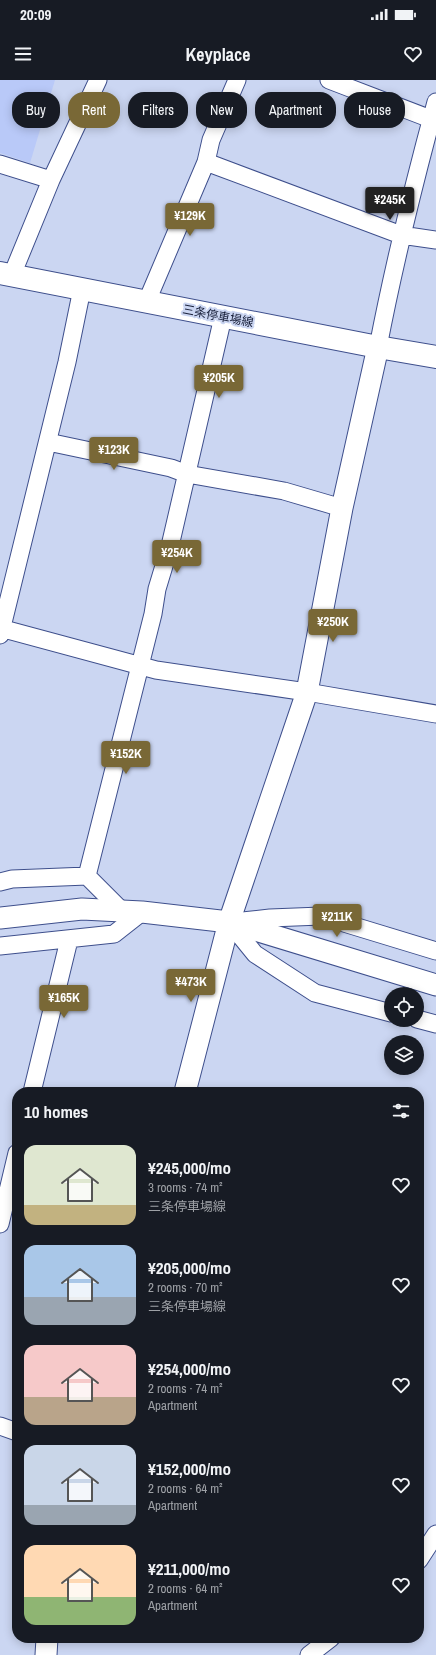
<!DOCTYPE html>
<html lang="en">
<head>
<meta charset="utf-8">
<style>
	body { margin:0; font-family:"Archivo Narrow","Noto Sans JP",sans-serif; background:#242831; color:#f1f3f6; height:100vh; display:flex; flex-direction:column; font-size:15px; white-space:nowrap }
	* { box-sizing:border-box; margin:0 }
	p { font-size:13px; color:#9ea1a6 }
	.icon { flex:none; width:22px; height:22px; fill:none; stroke:currentColor; stroke-width:2; stroke-linecap:round; stroke-linejoin:round }
	.map { position:relative; flex:1; overflow:hidden }
	.sheet { position:absolute; left:12px; top:1007px; width:412px; height:556px; display:flex; flex-direction:column; background:#171b24; border-radius:16px; box-shadow:0 2px 10px #0003 }
	.sheet>* { flex:none }
	.guide { position:absolute; left:12px; top:12px; width:412px; height:36px; display:flex; gap:8px }
	.fabs { position:absolute; left:384px; top:907px; display:grid; gap:8px }
	.fabs a { display:grid; place-items:center; width:40px; height:40px; border-radius:50%; background:#171b24; box-shadow:0 2px 10px #0003; font-size:20px }
	.price { position:absolute; translate:-50% -34px; padding:0 9px; border-radius:4px; background:#796836; color:#fff; font-size:13px; line-height:26px; filter:drop-shadow(0 1px 2px #0008) }
	.price::after { content:''; position:absolute; left:50%; top:24px; width:12px; height:9px; margin-left:-6px; background:inherit; clip-path:polygon(0 0,100% 0,50% 100%) }
	.price.selected { background:#222; color:#fff }
	ul { padding:0; list-style:none }
	li { display:flex; align-items:center; gap:12px; height:100px; padding:0 12px }
	li span { display:grid; place-items:center; flex:none; width:112px; height:80px; border-radius:12px; color:#555 }
	li>.icon { margin-inline-start:auto }
	span .icon { width:48px; height:48px; fill:#fffc; stroke-width:1 }
	li b { font-size:17px }
	h2 { display:flex; justify-content:space-between; align-items:center; height:48px; padding:0 12px; font-size:17px }
	.chip { padding:0 14px; border-radius:16px; background:#171b24; box-shadow:0 2px 10px #0003; font-size:14px; line-height:36px }
	.chip.selected { background:#796836; color:#fff }
	.status { display:flex; justify-content:space-between; align-items:center; height:28px; padding:0 20px; background:#171b24; direction:ltr }
	.status svg { height:11px; fill:currentColor }
	header { display:flex; justify-content:space-between; align-items:center; height:52px; padding:0 12px; background:#171b24; font-size:18px; font-weight:700 }
	.map>svg:first-child { display:block }
	.built { fill:#b9c9f8 }
	.lines { fill:none; stroke-linecap:round; stroke-linejoin:round }
	.minor-casing { stroke:#3e4f8c; stroke-width:19 }
	.tertiary-casing { stroke:#3e4f8c; stroke-width:23 }
	.primary-casing { stroke:#3e4f8c; stroke-width:24 }
	.minor { stroke:#fff; stroke-width:17 }
	.tertiary { stroke:#fff; stroke-width:21 }
	.primary { stroke:#fff; stroke-width:22 }
	.labels { text-anchor:middle; dominant-baseline:central; stroke-width:4; stroke-linejoin:round; paint-order:stroke }
	.street-label { font-size:12px; fill:#171e38; stroke:#cbd6f2 }
</style>
</head>
<body>
<div class="status"><b>20:09</b><svg viewBox="0 0 49 12"><path d="M0 12V9h3v3zM5 12V6h3v6zM10 12V3h3v9zM15 12V0h3v12zM26 1h20v11H26zM47 4h2v5h-2z"/></svg></div>
<header><svg class="icon" aria-label="menu" viewBox="0 0 24 24"><path d="M4 6h16M4 12h16M4 18h16"/></svg>Keyplace<svg class="icon" aria-label="heart" viewBox="0 0 24 24"><path d="M12 20l-8-8c-3-5 5-10 8-4 3-6 11-1 8 4z"/></svg></header>
<div class="map">
<svg width="436" height="1575" viewBox="0 0 436 1575">
	<rect width="100%" height="100%" fill="#cbd6f2"/>
	<!-- built -->
	<path class="built" d="M0,0H55L30,83L0,73Z"/>
	<g class="lines">
		<!-- minor casing -->
		<g class="minor-casing">
			<path id="minor" d="M329,0L436,41
				M206,82L401,155L436,160
				M0,84L51,100
				M12,195L51,100L98,0
				M147,221L206,82L211,60L237,0
				M378,267C394,184 414,103 436,22
				M48,362L171,388L187,394L284,411L342,428
				M0,548L156,590L307,612L436,634
				M0,555L67,282L82,209
				M87,796L153,534L157,509L170,466L223,237
				M0,802L12,799L87,796L122,831
				M229,842L255,874L315,913L391,933
				M233,842L270,838L321,836L436,871
				M0,866L114,854L142,832
				M417,939L436,944
				M32,1012L69,860
				M0,1144L17,1073
				M0,1346L17,1352
				M419,1480L436,1454
				M309,1575L331,1558"/>
		</g>
		<!-- tertiary casing -->
		<g class="tertiary-casing">
			<path id="tertiary" d="M0,838L82,829L142,832L229,842L436,905
				M185,1012L229,842L307,612L342,428L378,267
				M46,1575L47,1558"/>
		</g>
		<!-- primary casing -->
		<g class="primary-casing">
			<path id="primary" d="M0,193L378,267L436,277"/>
		</g>
		<!-- minor -->
		<use href="#minor" class="minor"/>
		<!-- tertiary -->
		<use href="#tertiary" class="tertiary"/>
		<!-- primary -->
		<use href="#primary" class="primary"/>
	</g>
	<g class="labels">
		<!-- street labels -->
		<g class="street-label">
			<text transform="translate(218 236) rotate(11)">三条停車場線</text>
		</g>
	</g>
</svg>
<div class="fabs">
<a><svg class="icon" aria-label="locate" viewBox="0 0 24 24"><circle cx="12" cy="12" r="6"/><path d="M12 2v4M12 18v4M2 12h4M18 12h4"/></svg></a>
<a><svg class="icon" aria-label="layers" viewBox="0 0 24 24"><path d="M12 4l9 5-9 5-9-5zM3 14l9 5 9-5"/></svg></a>
</div>
<b class="price selected" style="left:390px;top:141px">¥245K</b>
<b class="price" style="left:190px;top:157px">¥129K</b>
<b class="price" style="left:219px;top:319px">¥205K</b>
<b class="price" style="left:114px;top:391px">¥123K</b>
<b class="price" style="left:177px;top:494px">¥254K</b>
<b class="price" style="left:333px;top:563px">¥250K</b>
<b class="price" style="left:126px;top:695px">¥152K</b>
<b class="price" style="left:337px;top:858px">¥211K</b>
<b class="price" style="left:191px;top:923px">¥473K</b>
<b class="price" style="left:64px;top:939px">¥165K</b>
<div class="guide">
<a class="chip">Buy</a>
<a class="chip selected">Rent</a>
<a class="chip">Filters</a>
<a class="chip">New</a>
<a class="chip">Apartment</a>
<a class="chip">House</a>
</div>
<section class="sheet">
<h2>10 homes<svg class="icon" aria-label="filters" viewBox="0 0 24 24"><path d="M4 7h16M4 17h16"/><circle cx="9" cy="7" r="2"/><circle cx="15" cy="17" r="2"/></svg></h2>
<ul>
<li><span style="background:linear-gradient(#dfe7d0 75%,#c2b280 0)"><svg class="icon" aria-label="home" viewBox="0 0 24 24"><path d="M3 11l9-7 9 7M6 9v11h12V9"/></svg></span><div><b>¥245,000/mo</b><p>3 rooms · 74 m²</p><p>三条停車場線</p></div><svg class="icon" aria-label="heart" viewBox="0 0 24 24"><path d="M12 20l-8-8c-3-5 5-10 8-4 3-6 11-1 8 4z"/></svg></li>
<li><span style="background:linear-gradient(#a9c7e8 65%,#9aa5b1 0)"><svg class="icon" aria-label="home" viewBox="0 0 24 24"><path d="M3 11l9-7 9 7M6 9v11h12V9"/></svg></span><div><b>¥205,000/mo</b><p>2 rooms · 70 m²</p><p>三条停車場線</p></div><svg class="icon" aria-label="heart" viewBox="0 0 24 24"><path d="M12 20l-8-8c-3-5 5-10 8-4 3-6 11-1 8 4z"/></svg></li>
<li><span style="background:linear-gradient(#f6c9c9 65%,#b9a48a 0)"><svg class="icon" aria-label="home" viewBox="0 0 24 24"><path d="M3 11l9-7 9 7M6 9v11h12V9"/></svg></span><div><b>¥254,000/mo</b><p>2 rooms · 74 m²</p><p>Apartment</p></div><svg class="icon" aria-label="heart" viewBox="0 0 24 24"><path d="M12 20l-8-8c-3-5 5-10 8-4 3-6 11-1 8 4z"/></svg></li>
<li><span style="background:linear-gradient(#c9d6e8 75%,#9aa5b1 0)"><svg class="icon" aria-label="home" viewBox="0 0 24 24"><path d="M3 11l9-7 9 7M6 9v11h12V9"/></svg></span><div><b>¥152,000/mo</b><p>2 rooms · 64 m²</p><p>Apartment</p></div><svg class="icon" aria-label="heart" viewBox="0 0 24 24"><path d="M12 20l-8-8c-3-5 5-10 8-4 3-6 11-1 8 4z"/></svg></li>
<li><span style="background:linear-gradient(#ffd9b3 65%,#8fb573 0)"><svg class="icon" aria-label="home" viewBox="0 0 24 24"><path d="M3 11l9-7 9 7M6 9v11h12V9"/></svg></span><div><b>¥211,000/mo</b><p>2 rooms · 64 m²</p><p>Apartment</p></div><svg class="icon" aria-label="heart" viewBox="0 0 24 24"><path d="M12 20l-8-8c-3-5 5-10 8-4 3-6 11-1 8 4z"/></svg></li>
</ul>
</section>
</div>
</body>
</html>
